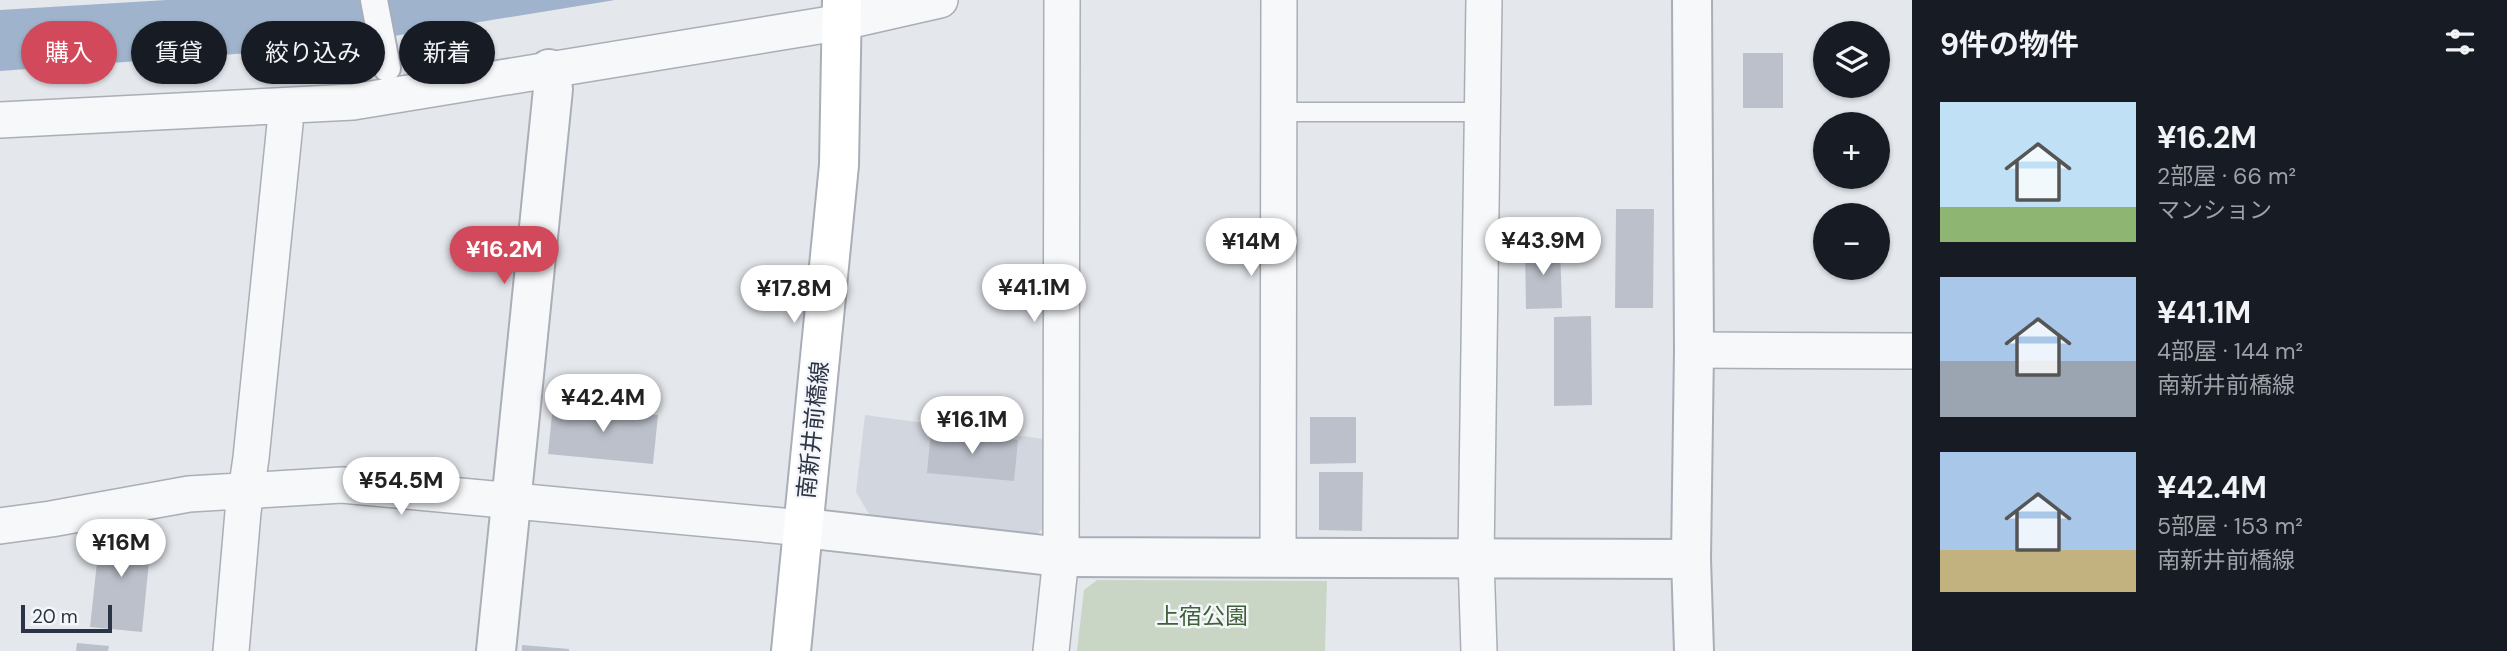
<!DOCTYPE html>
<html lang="ja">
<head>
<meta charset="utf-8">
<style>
	body { margin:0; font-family:"DM Sans","Noto Sans JP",sans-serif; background:#20242c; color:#f1f3f6; height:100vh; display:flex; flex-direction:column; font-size:26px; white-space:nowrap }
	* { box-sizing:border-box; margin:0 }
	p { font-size:23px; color:#9ea1a6 }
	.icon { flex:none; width:38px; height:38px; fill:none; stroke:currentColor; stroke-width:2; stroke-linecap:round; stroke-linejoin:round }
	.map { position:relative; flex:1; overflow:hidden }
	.details { display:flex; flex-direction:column; background:#171b24; width:595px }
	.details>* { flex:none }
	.banner { position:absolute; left:21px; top:21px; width:665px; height:63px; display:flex; gap:14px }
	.buttons { position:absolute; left:1813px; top:21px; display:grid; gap:14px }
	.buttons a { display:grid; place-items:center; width:77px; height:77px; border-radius:50%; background:#171b24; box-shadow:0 2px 5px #0004; font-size:35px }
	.scale { position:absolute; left:21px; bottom:18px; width:91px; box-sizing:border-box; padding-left:7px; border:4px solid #2b3445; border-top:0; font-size:19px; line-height:24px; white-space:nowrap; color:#2b3445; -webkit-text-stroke:5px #f4f6f9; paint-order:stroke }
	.price { position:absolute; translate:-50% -60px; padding:0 16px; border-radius:24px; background:#fff; color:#222; font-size:23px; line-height:46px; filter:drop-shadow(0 2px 4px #0008) }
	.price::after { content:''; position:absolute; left:50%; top:42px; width:21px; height:16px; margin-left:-10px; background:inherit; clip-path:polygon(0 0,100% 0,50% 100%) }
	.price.selected { background:#d1495b; color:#fff }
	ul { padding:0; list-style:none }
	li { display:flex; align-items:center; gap:21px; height:175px; padding:0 28px }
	li span { display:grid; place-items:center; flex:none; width:196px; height:140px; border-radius:0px; color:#555 }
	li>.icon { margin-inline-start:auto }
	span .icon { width:84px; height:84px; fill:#fffc; stroke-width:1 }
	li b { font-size:30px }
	h2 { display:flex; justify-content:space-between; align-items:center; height:84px; padding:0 28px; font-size:30px }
	.pill { padding:0 24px; border-radius:32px; background:#171b24; box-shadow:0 2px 5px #0004; font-size:24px; line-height:63px }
	.pill.selected { background:#d1495b; color:#fff }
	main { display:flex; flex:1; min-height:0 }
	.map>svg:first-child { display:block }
	.built { fill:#d2d6de }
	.green { fill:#c9d6c5 }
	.water { fill:#9fb4cc }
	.building { fill:#bbc0ca }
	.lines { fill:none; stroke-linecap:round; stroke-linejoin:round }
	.service-casing { stroke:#a9aeb7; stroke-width:21 }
	.pedestrian-casing { stroke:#a9aeb7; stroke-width:30 }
	.minor-casing { stroke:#a9aeb7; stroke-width:38 }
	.tertiary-casing { stroke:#a9aeb7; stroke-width:42 }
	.secondary-casing { stroke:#a9aeb7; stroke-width:42 }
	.service { stroke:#f7f8fa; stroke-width:18 }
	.pedestrian { stroke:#f7f8fa; stroke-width:26 }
	.minor { stroke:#f7f8fa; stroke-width:35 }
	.tertiary { stroke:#f7f8fa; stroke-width:38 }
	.secondary { stroke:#fff; stroke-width:38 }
	.labels { text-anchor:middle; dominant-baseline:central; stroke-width:5; stroke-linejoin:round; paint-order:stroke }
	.street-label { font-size:23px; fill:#2b3445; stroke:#f4f6f9 }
	.park-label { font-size:23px; fill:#3f6138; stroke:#f4f6f9 }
</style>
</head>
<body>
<main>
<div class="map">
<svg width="1912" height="651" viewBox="0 0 1912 651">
	<rect width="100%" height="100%" fill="#e4e7ec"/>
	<!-- built -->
	<path class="built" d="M865,415L1051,440L1046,525L1035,536L870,516L856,492Z"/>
	<!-- green -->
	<path class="green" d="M1097,580L1327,581L1325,651H1077L1084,590Z"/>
	<!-- water -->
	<path class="water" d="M167,0H615L320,48L0,71V10Z"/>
	<!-- building -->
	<path class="building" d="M1743,53H1783V108H1743Z
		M1616,209H1654L1653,308H1615Z
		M1560,245L1562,308L1526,309L1525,246Z
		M1591,316L1592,405L1554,406V317Z
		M553,405L658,415L653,464L548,454Z
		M1310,417H1356V463L1310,464Z
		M931,431L1018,440L1014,481L927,473Z
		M1319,472H1363L1362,531L1319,530Z
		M101,525L152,531L142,632L90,627Z
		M77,643L109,646L108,651H76Z
		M522,645L569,649V651H522Z"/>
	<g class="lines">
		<!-- service casing -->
		<g class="service-casing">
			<path id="service" d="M1279,112H1484"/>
		</g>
		<!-- pedestrian casing -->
		<g class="pedestrian-casing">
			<path id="pedestrian" d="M374,0L387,68"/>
		</g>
		<!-- minor casing -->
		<g class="minor-casing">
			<path id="minor" d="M0,120L353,102L843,22L940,0
				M1694,350L1912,351
				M0,526L51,519L189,494L342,485L804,528
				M1278,557L1279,0
				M231,651L243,512L251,458L285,124L284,107
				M1051,651L1061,557L1062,0
				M1479,651L1476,559L1484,0"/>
		</g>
		<!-- tertiary casing -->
		<g class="tertiary-casing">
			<path id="tertiary" d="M1692,0L1694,350L1691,559L1694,651
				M804,528L1061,557L1691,559
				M496,651L553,89L549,69"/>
		</g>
		<!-- secondary casing -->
		<g class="secondary-casing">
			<path id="secondary" d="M791,651L839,165L842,0"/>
		</g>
		<!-- service -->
		<use href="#service" class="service"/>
		<!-- pedestrian -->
		<use href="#pedestrian" class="pedestrian"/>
		<!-- minor -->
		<use href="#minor" class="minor"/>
		<!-- tertiary -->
		<use href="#tertiary" class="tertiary"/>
		<!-- secondary -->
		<use href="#secondary" class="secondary"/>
	</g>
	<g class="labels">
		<!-- street labels -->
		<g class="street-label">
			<text transform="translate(813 430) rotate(-84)">南新井前橋線</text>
		</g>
		<!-- park labels -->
		<g class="park-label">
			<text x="1202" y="616">上宿公園</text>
		</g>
	</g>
</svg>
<div class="buttons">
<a><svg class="icon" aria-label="layers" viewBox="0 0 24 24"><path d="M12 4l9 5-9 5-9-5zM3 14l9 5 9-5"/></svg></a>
<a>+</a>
<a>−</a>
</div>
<div class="scale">20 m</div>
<b class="price" style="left:1543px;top:277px">¥43.9M</b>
<b class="price" style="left:1251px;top:278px">¥14M</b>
<b class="price selected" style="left:504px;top:286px">¥16.2M</b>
<b class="price" style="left:1034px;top:324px">¥41.1M</b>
<b class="price" style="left:794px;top:325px">¥17.8M</b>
<b class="price" style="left:603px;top:434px">¥42.4M</b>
<b class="price" style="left:972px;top:456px">¥16.1M</b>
<b class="price" style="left:401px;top:517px">¥54.5M</b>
<b class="price" style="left:121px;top:579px">¥16M</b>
<div class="banner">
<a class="pill selected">購入</a>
<a class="pill">賃貸</a>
<a class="pill">絞り込み</a>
<a class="pill">新着</a>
</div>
</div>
<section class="details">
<h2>9件の物件<svg class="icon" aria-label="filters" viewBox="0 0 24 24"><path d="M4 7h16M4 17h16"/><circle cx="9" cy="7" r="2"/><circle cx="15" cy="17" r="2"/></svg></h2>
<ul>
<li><span style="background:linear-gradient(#bfe0f5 75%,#8fb573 0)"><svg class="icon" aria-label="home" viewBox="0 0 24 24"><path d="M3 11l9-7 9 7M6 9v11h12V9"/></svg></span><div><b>¥16.2M</b><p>2部屋 · 66 m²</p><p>マンション</p></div></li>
<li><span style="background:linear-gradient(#a9c7e8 60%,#9aa5b1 0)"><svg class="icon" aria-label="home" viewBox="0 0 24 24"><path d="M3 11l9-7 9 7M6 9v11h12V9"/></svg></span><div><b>¥41.1M</b><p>4部屋 · 144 m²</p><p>南新井前橋線</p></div></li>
<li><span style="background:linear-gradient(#a9c7e8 70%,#c2b280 0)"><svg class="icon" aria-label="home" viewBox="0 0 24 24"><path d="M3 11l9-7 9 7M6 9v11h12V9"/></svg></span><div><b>¥42.4M</b><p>5部屋 · 153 m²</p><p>南新井前橋線</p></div></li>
</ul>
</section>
</main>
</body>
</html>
